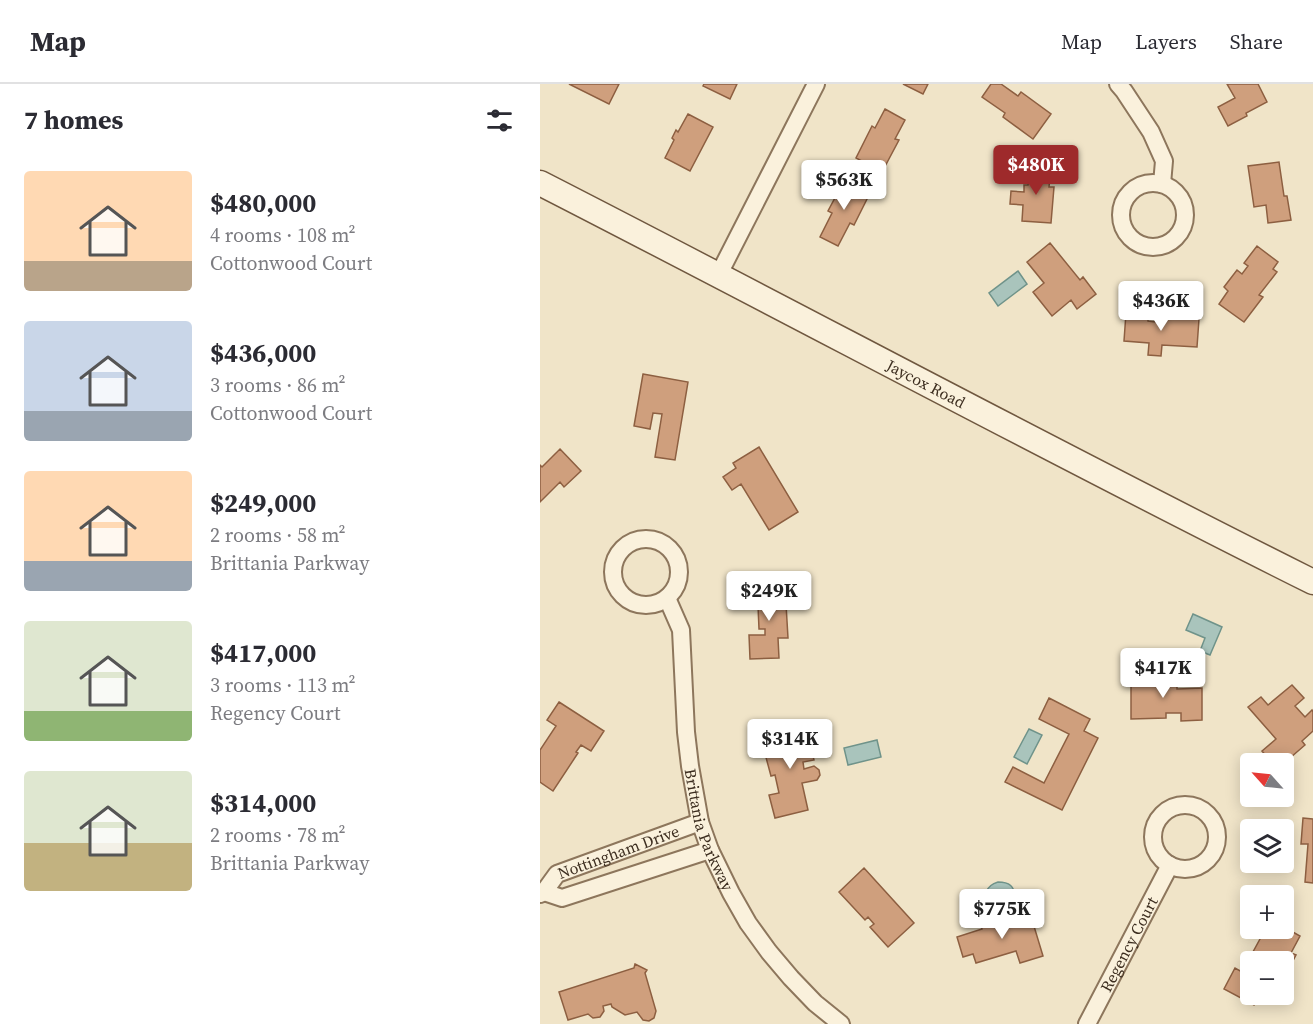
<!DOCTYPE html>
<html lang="en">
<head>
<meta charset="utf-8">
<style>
	body { margin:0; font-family:"Source Serif 4",serif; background:#f2f2f3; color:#2b2b33; height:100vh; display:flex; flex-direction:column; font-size:22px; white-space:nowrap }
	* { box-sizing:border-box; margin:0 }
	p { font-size:20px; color:#7c7c81 }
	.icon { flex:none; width:33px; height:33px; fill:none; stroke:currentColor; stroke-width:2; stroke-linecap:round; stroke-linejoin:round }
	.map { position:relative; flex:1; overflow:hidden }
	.panel { display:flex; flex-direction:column; background:#fff; width:540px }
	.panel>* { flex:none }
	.needle { width:39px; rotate:297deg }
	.fabs { position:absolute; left:700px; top:669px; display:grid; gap:12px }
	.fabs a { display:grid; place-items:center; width:54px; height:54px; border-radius:6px; background:#fff; box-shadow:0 3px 15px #0003; font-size:30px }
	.price { position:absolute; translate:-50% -51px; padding:0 14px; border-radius:6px; background:#fff; color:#222; font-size:20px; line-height:39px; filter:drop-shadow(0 2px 3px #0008) }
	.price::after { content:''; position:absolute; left:50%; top:36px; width:18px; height:14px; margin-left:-9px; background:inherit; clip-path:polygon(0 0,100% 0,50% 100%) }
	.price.active { background:#9e2a2b; color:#fff }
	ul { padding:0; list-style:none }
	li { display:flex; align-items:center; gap:18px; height:150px; padding:0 24px }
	li span { display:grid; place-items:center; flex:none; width:168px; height:120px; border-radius:6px; color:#555 }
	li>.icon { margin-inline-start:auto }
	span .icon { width:72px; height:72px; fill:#fffc; stroke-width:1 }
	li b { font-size:26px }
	h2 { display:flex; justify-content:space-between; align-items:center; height:72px; padding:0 24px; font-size:26px }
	header { display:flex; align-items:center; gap:36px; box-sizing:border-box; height:84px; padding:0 30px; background:#fff; border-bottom:2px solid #e1e1e2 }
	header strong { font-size:28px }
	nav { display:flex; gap:33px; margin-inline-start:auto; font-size:21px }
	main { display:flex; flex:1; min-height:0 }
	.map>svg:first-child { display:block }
	.water { fill:#a9c4bc; stroke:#6f938a; stroke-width:1.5 }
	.building { fill:#cf9f7d; stroke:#8d5f41; stroke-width:1.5 }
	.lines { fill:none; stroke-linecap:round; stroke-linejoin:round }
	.street-casing { stroke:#8d765c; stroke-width:20 }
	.secondary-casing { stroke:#6f573f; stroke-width:27 }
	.street { stroke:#faf1dc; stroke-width:16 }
	.secondary { stroke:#faf1dc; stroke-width:24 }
	.labels { text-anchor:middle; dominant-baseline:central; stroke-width:4.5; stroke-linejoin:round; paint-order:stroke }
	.street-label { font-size:16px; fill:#3d2e20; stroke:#f7eed8 }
</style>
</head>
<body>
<header>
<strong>Map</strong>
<nav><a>Map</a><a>Layers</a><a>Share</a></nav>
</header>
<main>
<section class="panel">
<h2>7 homes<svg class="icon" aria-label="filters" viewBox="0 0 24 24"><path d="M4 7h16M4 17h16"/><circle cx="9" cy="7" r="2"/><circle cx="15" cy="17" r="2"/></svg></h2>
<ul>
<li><span style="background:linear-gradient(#ffd9b3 75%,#b9a48a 0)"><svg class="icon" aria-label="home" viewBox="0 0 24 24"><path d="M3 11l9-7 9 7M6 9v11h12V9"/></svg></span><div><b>$480,000</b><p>4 rooms · 108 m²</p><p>Cottonwood Court</p></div></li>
<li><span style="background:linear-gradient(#c9d6e8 75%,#9aa5b1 0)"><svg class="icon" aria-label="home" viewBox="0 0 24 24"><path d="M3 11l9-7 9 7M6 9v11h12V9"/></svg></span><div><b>$436,000</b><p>3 rooms · 86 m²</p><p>Cottonwood Court</p></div></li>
<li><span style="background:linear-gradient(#ffd9b3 75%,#9aa5b1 0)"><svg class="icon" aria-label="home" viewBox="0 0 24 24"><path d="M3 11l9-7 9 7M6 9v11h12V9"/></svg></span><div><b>$249,000</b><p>2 rooms · 58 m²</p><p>Brittania Parkway</p></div></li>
<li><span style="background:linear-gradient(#dfe7d0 75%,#8fb573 0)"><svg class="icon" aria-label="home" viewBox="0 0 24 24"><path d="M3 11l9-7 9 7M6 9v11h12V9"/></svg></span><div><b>$417,000</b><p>3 rooms · 113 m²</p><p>Regency Court</p></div></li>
<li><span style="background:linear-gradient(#dfe7d0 60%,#c2b280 0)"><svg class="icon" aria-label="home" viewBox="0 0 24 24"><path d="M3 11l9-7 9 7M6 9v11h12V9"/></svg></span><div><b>$314,000</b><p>2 rooms · 78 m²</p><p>Brittania Parkway</p></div></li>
</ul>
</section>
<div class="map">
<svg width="773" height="940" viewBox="0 0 773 940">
	<rect width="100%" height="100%" fill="#f0e4c8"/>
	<!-- water -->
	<path class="water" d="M478,187L487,200L458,222L449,209Z
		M653,530L682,543L670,571L660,567L665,554L646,546Z
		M489,645L502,651L487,680L474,673Z
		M337,656L341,673L308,681L304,664Z
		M458,798C469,798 475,802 475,814L473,815L467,813L462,817L458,818L451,814L446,808C449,802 452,800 458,798Z"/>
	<!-- building -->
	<path class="building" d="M29,0H79L69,20Z
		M164,0H197L190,15L163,2Z
		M363,0H388L383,10Z
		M451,0H461L478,12L481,8L511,30L493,55L463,33L465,29L442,13Z
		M687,0H718L727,18L706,29L707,32L688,42L678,23L695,14Z
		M345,25L365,36L355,55L359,56L342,88L316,74L332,42L335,44Z
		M148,30L173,43L150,87L125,74L134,56L132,54L136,46L138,48Z
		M739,78L744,112H747L751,136L728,139L726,121L714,123L708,82Z
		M489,81L511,82L509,103H514L511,139L482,137L483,121L470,120L471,107L484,108V101H488Z
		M305,95L330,109L314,141L310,139L298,162L280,153L292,129L288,127Z
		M510,159L540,196L543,193L556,210L537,225L531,216L512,232L493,208L504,199L487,178Z
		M717,162L738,178L733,185L737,188L719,211L723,213L704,238L679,220L688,207L684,203L697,186L702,190L708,182L704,179Z
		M586,229L608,231V237L615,238L616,232L659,235L657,263L622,261L621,272L608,271L609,259L584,257Z
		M103,290L148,298L135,376L115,373L122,330L113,329L110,345L94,342Z
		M219,363L258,428L229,446L201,400L192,406L183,393L196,384L193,379Z
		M20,365L41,387L24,403L20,398L0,418V381L2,383Z
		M245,503L248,554H238L239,574L210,575L209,551H225V545H219L218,522H212L211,505Z
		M606,587H614L620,593V600H637V605L662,604V636L641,637V629H626V634L591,635V593H601Z
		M752,601L764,614L755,622L765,633L772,626L773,628V647L762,657L765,661L743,680H733L722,667L736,655L708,623L721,613L728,621Z
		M509,614L550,635L544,647L558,654L522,726L465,698L473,683L504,699L529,650L499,635Z
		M19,618L64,647L51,667L41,661L36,668L38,669L13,707L0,698V666L16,642L7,636Z
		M265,642L274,676L263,678L264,685L274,682L279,686L280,691L277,696L262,699L268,726L235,734L229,711L239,709L235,691L231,692L224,666L230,664L227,652Z
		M763,734L773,735V799L765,798L768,760H761Z
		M324,784L374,839L348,863L330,843L334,840L328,833L325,836L299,808Z
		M490,829L503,872L480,879L476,867L436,879L433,870L423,873L417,853L442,845L440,836L456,831L458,838Z
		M744,843L760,852L751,869L756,871L744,894V878H711V910H719L714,921L684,905L695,884L702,888L726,844H744Z
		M95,880L107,886L105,889L116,927L114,934L109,937L103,936L97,928L85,931L72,923L71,920L63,922L64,927L60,933L53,934L48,930L28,936L19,908L94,884Z"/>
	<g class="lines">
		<!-- street casing -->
		<g class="street-casing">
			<g id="street">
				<path d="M578,0L584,7L611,48L624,77L622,100"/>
				<circle cx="613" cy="131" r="32"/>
				<path d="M179,190L276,0"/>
				<circle cx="106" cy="488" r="33"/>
				<path id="s1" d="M127,514L141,546L146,648L150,682L160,738L170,766L191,809L208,839L229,868L251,894L275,919L301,940"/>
				<circle cx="645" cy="753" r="32"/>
				<path d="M4,808L22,814L170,766"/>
				<path id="s2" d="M0,810L4,808L17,790L160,738"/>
				<path id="s3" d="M547,940L630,781"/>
			</g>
		</g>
		<!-- secondary casing -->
		<g class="secondary-casing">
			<g id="secondary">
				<path id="s4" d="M0,99C258,231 514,369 773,498"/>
			</g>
		</g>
		<!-- street -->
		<use href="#street" class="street"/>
		<!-- secondary -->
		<use href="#secondary" class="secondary"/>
	</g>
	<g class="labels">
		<!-- street labels -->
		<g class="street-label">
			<text stroke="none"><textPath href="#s4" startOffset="435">Jaycox Road</textPath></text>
			<text stroke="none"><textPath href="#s1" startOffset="238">Brittania Parkway</textPath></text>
			<text stroke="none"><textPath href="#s2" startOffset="92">Nottingham Drive</textPath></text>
			<text stroke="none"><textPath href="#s3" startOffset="90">Regency Court</textPath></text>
		</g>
	</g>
</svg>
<div class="fabs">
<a><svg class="needle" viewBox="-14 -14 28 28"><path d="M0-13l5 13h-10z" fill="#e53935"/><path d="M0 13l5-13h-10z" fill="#7c7c81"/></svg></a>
<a><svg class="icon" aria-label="layers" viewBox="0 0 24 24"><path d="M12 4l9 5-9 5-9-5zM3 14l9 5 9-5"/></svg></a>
<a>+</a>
<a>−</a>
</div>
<b class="price active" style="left:496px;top:112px">$480K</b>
<b class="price" style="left:304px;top:127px">$563K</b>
<b class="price" style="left:621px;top:248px">$436K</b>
<b class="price" style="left:229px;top:538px">$249K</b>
<b class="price" style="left:623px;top:615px">$417K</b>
<b class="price" style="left:250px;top:686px">$314K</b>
<b class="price" style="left:462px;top:856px">$775K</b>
</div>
</main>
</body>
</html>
